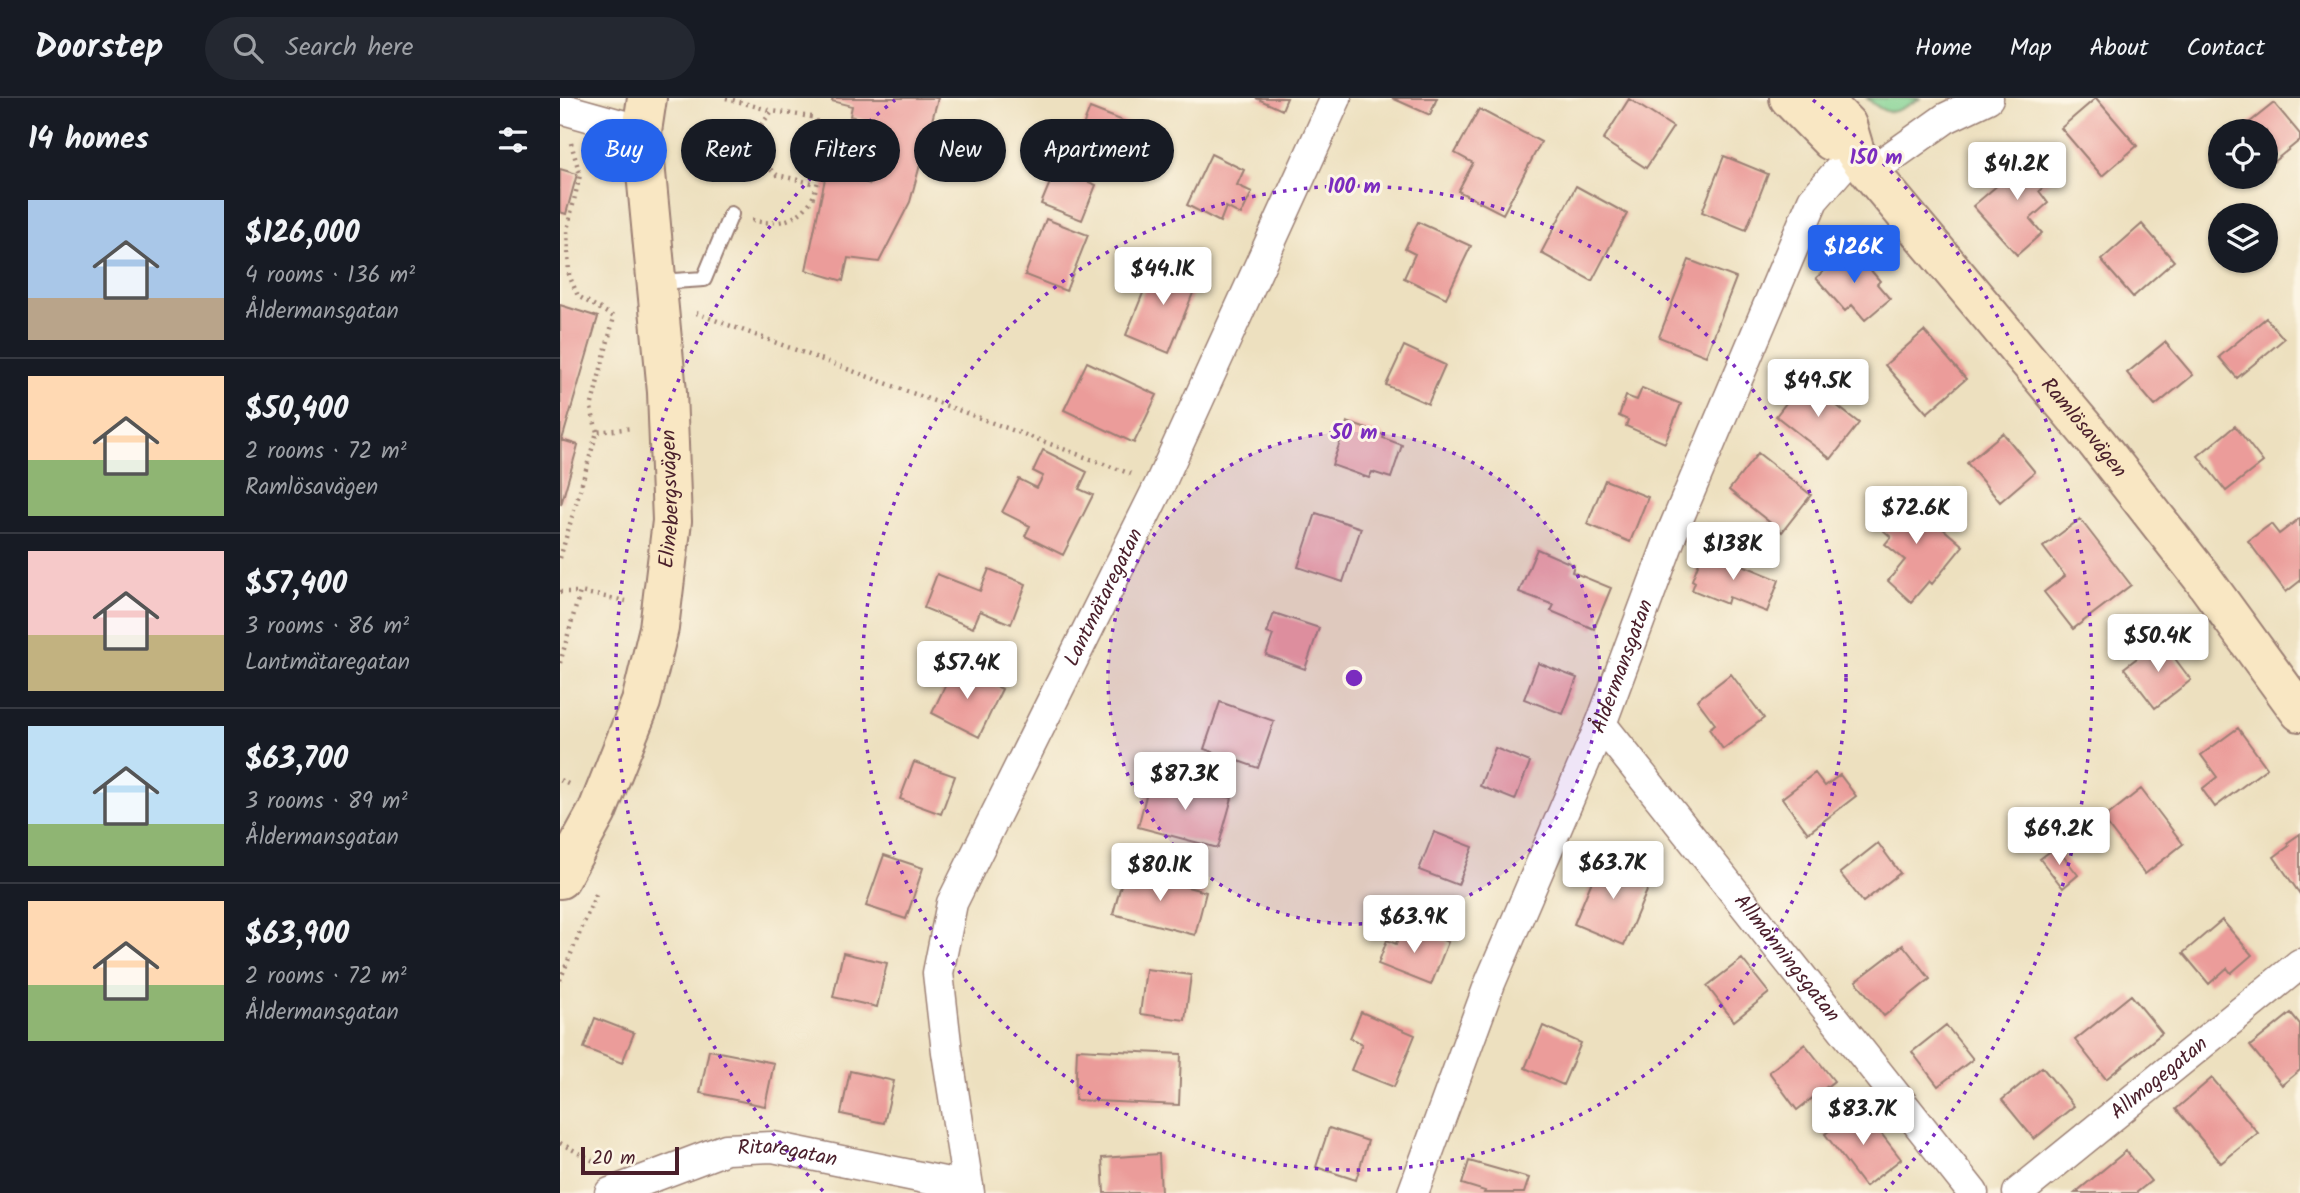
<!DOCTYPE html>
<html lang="en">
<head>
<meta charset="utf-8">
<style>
	body { margin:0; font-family:Kalam,sans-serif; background:#242831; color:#f1f3f6; height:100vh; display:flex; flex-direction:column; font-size:26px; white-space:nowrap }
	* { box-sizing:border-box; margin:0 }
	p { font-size:23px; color:#9ea1a6 }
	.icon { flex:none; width:38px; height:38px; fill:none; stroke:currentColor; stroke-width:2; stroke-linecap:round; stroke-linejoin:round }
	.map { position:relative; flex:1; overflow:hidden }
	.side { display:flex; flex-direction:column; background:#171b24; width:560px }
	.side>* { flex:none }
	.guide { position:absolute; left:21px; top:21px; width:665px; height:63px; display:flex; gap:14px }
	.fabs { position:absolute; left:1648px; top:21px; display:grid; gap:14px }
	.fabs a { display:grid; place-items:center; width:70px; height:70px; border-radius:50%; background:#171b24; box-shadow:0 2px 5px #0004; font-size:35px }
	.scale { position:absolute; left:21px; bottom:18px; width:98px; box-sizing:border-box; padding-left:7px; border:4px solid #4a1f2b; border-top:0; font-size:19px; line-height:24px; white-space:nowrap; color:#4a1f2b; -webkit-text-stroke:5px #fcf5e5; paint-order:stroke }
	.price { position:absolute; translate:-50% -60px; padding:0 16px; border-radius:7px; background:#fff; color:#222; font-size:23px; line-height:46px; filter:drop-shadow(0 2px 4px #0008) }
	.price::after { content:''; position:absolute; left:50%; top:42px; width:21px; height:16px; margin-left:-10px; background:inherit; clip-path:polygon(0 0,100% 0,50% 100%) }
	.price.active { background:#2563eb; color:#fff }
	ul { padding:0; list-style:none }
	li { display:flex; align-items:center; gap:21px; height:175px; padding:0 28px }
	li+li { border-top:2px solid #363941 }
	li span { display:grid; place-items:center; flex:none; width:196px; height:140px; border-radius:0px; color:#555 }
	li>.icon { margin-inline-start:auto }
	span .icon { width:84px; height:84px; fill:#fffc; stroke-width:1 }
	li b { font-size:30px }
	h2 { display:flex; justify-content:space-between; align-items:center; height:84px; padding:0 28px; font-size:30px }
	.tag { padding:0 24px; border-radius:32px; background:#171b24; box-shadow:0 2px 5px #0004; font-size:24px; line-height:63px }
	.tag.active { background:#2563eb; color:#fff }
	header { display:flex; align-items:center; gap:42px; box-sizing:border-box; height:98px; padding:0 35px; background:#171b24; border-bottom:2px solid #363941 }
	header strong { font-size:33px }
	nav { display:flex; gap:38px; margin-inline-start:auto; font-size:24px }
	.search { width:490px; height:63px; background:#242831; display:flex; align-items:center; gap:18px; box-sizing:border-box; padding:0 24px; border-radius:38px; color:#9ea1a6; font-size:26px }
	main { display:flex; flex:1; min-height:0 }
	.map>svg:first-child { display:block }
	.green { fill:#81d292; stroke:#66785e; stroke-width:2 }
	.building { fill:#eb9c9a }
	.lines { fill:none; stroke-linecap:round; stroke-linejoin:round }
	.lane-casing { stroke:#9c8075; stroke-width:18 }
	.street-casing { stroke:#9c8075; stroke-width:33 }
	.secondary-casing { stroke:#9c8075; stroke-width:42 }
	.path { stroke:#9c8075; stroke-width:4.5; stroke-dasharray:2 5; stroke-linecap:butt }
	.lane { stroke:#fff; stroke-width:14 }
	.street { stroke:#fff; stroke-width:30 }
	.secondary { stroke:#f9e7c3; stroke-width:38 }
	.ring { fill:none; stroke:#7b2cbf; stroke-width:3.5; stroke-dasharray:3.5 7 }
	.labels { text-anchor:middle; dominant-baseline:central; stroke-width:6; stroke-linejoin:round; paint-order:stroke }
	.street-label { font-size:21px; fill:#4a1f2b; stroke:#fcf5e5 }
	.centre { fill:#7b2cbf; stroke:#fcf5e5; stroke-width:3.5 }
	.ring-label { font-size:21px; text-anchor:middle; font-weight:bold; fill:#7b2cbf; stroke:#fcf5e5; stroke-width:6; stroke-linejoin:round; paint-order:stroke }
</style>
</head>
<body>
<header>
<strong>Doorstep</strong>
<div class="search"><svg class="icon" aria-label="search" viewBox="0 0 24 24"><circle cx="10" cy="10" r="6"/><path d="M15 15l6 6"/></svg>Search here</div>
<nav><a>Home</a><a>Map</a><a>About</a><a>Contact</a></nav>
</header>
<main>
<section class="side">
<h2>14 homes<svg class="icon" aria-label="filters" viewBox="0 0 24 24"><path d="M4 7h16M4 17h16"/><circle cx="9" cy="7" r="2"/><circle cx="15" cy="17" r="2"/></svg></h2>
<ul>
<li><span style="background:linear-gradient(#a9c7e8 70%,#b9a48a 0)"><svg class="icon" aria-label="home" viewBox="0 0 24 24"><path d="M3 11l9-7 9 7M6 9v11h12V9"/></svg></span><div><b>$126,000</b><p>4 rooms · 136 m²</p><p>Åldermansgatan</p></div></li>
<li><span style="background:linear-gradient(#ffd9b3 60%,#8fb573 0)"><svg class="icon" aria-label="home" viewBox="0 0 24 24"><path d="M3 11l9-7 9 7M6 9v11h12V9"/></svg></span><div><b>$50,400</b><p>2 rooms · 72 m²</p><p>Ramlösavägen</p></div></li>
<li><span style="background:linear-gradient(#f6c9c9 60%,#c2b280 0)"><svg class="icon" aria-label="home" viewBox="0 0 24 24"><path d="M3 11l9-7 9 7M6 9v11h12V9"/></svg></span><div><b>$57,400</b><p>3 rooms · 86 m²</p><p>Lantmätaregatan</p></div></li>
<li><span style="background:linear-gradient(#bfe0f5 70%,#8fb573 0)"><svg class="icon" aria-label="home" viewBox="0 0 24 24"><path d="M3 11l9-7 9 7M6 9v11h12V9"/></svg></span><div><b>$63,700</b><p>3 rooms · 89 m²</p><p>Åldermansgatan</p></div></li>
<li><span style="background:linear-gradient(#ffd9b3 60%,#8fb573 0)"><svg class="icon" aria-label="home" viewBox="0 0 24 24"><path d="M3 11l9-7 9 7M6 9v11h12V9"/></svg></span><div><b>$63,900</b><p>2 rooms · 72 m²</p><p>Åldermansgatan</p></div></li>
</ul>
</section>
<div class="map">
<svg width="1740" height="1095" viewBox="0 0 1740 1095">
	<rect width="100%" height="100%" fill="#fcf5e5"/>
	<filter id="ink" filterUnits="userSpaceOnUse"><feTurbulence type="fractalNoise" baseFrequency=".0143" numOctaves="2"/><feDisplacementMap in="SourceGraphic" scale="14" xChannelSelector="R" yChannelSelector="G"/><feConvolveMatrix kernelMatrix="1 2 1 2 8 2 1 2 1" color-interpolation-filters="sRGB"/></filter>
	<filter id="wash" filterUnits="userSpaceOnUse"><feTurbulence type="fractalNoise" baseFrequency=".00686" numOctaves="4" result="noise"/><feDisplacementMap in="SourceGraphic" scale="28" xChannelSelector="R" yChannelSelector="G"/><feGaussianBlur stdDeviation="1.57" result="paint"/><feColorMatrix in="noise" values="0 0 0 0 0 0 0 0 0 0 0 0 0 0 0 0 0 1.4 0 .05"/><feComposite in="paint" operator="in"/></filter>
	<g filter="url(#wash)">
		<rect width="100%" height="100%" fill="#ede0bf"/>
		<!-- green -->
		<path class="green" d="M1307,0H1361C1335,13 1331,23 1307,0Z"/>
		<g id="blocks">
			<!-- building -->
			<path class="building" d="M273,0H378L350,104L319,164L288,160L283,183L246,172L267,71L310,86L327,29L290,18L292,8L272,3Z
				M696,0H727L722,12Z
				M832,0H877L870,17Z
				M1536,0L1577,48L1542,78L1501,30Z
				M1069,1L1113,29L1086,70L1043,42Z
				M1714,5L1740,36V42L1706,70V33H1679Z
				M530,10L571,26L550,79L509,63Z
				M919,11L981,44L943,116L898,93L913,65L895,55Z
				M1480,55L1498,77L1479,93L1488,105L1470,121L1482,135L1457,157L1413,108L1439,86L1434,80L1453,64L1460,71Z
				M651,56L684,72L677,87L692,94L681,117L666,109L660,124L627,107Z
				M1164,58L1208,76L1186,132L1142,114Z
				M496,70L536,87L522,122L481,106Z
				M0,71L17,76L6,116L0,114Z
				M1016,88L1067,116L1032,183L981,155Z
				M486,121L528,137L506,193L465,177Z
				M858,124L911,148L886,200L844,180L855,156L845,151Z
				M1582,126L1614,163L1573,199L1541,162Z
				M1291,149L1320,183L1317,186L1330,201L1305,222L1292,207L1285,213L1256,180Z
				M1129,162L1176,180L1146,258L1099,239Z
				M596,163L639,180L609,255L566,237Z
				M0,207L38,219L2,342L18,347L1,407Z
				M1706,220L1724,241L1677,280L1659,259Z
				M1364,233L1406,281L1367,315L1325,267Z
				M1605,244L1633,277L1595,308L1567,275Z
				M844,248L885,267L868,306L826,287Z
				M527,264L597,297L574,345L504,312Z
				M1244,282L1299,325L1271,361L1216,318Z
				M1082,290L1121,306L1105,345L1066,328L1068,322L1059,318L1066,298L1077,302Z
				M787,324L824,337L823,340L842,347L831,380L812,374L809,380L772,367Z
				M1675,328L1703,364L1666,393L1638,358Z
				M1443,335L1475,374L1440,404L1407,365Z
				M483,352L527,374L519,391L533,397L503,457L465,438L470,428L442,414L459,381L477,390L483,378L473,373Z
				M1198,355L1251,397L1222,434L1169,392Z
				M1045,382L1088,399L1070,444L1027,426Z
				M1341,395L1403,448L1372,486L1369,483L1351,504L1328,483L1345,462L1325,446L1331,439L1315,425Z
				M756,415L801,430L783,484L738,469Z
				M1740,420V483L1726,494L1688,443L1711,426L1719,436Z
				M1520,421L1571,487L1513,531L1484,494L1505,478L1483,449Z
				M977,451L1014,467L1012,474L1051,490L1034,531L991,513L994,507L959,494Z
				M1144,451L1219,482L1207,514L1169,499L1167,506L1132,492L1135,484L1132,482Z
				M429,471L466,486L451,526L420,513L413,530L364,510L377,476L420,493Z
				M714,515L759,530L745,571L706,557L713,537L707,535Z
				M1601,542L1631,582L1595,610L1564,570Z
				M978,565L1017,580L1003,616L964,601Z
				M395,567L442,591L419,639L372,615Z
				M1171,576L1204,620L1163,651L1149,631L1155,626L1137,602Z
				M660,604L714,623L698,670L644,651Z
				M1678,630L1707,670L1655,709L1642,691L1657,679L1641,657Z
				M935,650L970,664L955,702L920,688Z
				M354,664L395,678L381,716L340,701Z
				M1255,675L1265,688L1280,677L1296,698L1248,735L1222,700Z
				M591,678L672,700L658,750L578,729Z
				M1581,691L1623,746L1585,776L1543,721Z
				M874,734L913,749L898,787L859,772Z
				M1740,736V796L1714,759L1729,748L1727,745Z
				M1318,745L1340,775L1303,804L1280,775Z
				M1496,749L1518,777L1503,790L1480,761Z
				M324,757L363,770L346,821L306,808Z
				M1042,759L1092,781L1064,847L1014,826Z
				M565,772L646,794L635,837L553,816Z
				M1662,822L1692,857L1671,875L1667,870L1649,886L1623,855Z
				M843,826L888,844L871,887L818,866L827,842L836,846Z
				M1343,847L1370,881L1324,918L1296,883Z
				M283,855L327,865L317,909L273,899Z
				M1182,861L1209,895L1174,923L1147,888Z
				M586,871L631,877L625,922L580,916Z
				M1571,897L1602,935L1546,981L1515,942Z
				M801,914L855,937L834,989L791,972L802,946L790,940Z
				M1731,915L1740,926V972L1722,987L1690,948Z
				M35,920L74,935L62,965L24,950Z
				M1386,927L1413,961L1378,988L1352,954Z
				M983,928L1021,945L1003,987L965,970Z
				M1245,946L1274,983L1237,1012L1209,974Z
				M517,951L621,956L619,1007L515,1002Z
				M149,952L214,965L205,1008L140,995Z
				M1482,969L1514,1008L1474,1041L1442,1002Z
				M290,973L334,983L324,1025L281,1016Z
				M1652,980L1698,1035L1661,1065L1616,1011Z
				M1298,1010L1311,1027L1313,1025L1341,1061L1305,1089L1265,1036Z
				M769,1030L808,1043L796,1082L756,1069Z
				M1566,1053L1591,1083L1576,1095H1515Z
				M599,1056L601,1095H544L542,1060Z
				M909,1063L969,1080L964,1095H924L925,1093L902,1086Z"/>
		</g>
	</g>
	<g filter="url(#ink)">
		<use href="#blocks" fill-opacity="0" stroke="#9c8075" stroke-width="2"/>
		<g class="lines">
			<!-- lane casing -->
			<g class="lane-casing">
				<path id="lane" d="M99,184L144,181L171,116"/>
			</g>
			<!-- street casing -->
			<g class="street-casing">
				<g id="street">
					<path d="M0,10L82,33"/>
					<path d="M1310,74L1386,20L1428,0"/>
					<path id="s1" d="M1041,626L1413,1095"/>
					<path id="s2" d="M50,1095L166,1051L213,1049L408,1089"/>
					<path id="s3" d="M409,1095L387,954L378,875L392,805L600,386L776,0"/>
					<path id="s4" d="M853,1095L930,885L1041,626L1112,435L1253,102L1295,54"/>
					<path id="s5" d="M1458,1095L1740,866"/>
				</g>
			</g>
			<!-- secondary casing -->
			<g class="secondary-casing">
				<g id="secondary">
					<path d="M1229,0L1271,43"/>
					<path id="s6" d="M1261,0L1287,27L1295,54L1310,74L1537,345L1641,478L1740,614"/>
					<path id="s7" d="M0,781L37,714L81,604L99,530L112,423L107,294L82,33L87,0"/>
				</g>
			</g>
			<!-- path -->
			<path class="path" d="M166,0L212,13
				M11,45L20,77L7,132L9,177L18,198L54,219L31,310L37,334
				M192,122C215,128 237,124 251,103C257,93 266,51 270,37L252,19L212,13L197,32L194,58L217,77L256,86
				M136,215L571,376
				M0,460L37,334L72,330
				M0,494H20
				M0,565L20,494L66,503
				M0,682L12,688
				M0,882L36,796
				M0,1045L32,1062L42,1063"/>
			<!-- lane -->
			<use href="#lane" class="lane"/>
			<!-- street -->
			<use href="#street" class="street"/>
			<!-- secondary -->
			<use href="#secondary" class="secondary"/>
		</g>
	</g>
	<!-- distance rings -->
	<circle cx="794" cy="580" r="246" fill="#7b2cbf" fill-opacity=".12"/>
	<g class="ring">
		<circle cx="794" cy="580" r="246"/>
		<circle cx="794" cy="580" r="492"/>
		<path d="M263 1093A738 738 0 0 1 335 2M1253 2A738 738 0 0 1 1325 1093"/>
	</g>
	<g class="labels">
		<!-- street labels -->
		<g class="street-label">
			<text stroke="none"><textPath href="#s6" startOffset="424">Ramlösavägen</textPath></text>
			<text stroke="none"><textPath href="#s7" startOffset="401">Elinebergsvägen</textPath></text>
			<text stroke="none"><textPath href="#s3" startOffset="635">Lantmätaregatan</textPath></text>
			<text stroke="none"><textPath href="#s4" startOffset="567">Åldermansgatan</textPath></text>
			<text stroke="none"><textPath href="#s1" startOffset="299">Allmänningsgatan</textPath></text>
			<text stroke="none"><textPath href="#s5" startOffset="182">Allmogegatan</textPath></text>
			<text stroke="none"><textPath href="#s2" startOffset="186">Ritaregatan</textPath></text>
		</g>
	</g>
	<circle cx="794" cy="580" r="10" class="centre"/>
	<g class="ring-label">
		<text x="1316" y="66">150 m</text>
		<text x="794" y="95">100 m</text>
		<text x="794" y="341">50 m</text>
	</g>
</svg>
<div class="fabs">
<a><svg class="icon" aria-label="locate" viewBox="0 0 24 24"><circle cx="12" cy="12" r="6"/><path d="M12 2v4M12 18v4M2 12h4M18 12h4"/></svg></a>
<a><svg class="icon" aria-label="layers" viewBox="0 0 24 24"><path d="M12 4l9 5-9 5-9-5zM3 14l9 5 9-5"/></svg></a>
</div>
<div class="scale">20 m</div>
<b class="price" style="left:1457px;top:104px">$41.2K</b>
<b class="price active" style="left:1294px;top:187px">$126K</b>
<b class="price" style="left:603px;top:209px">$44.1K</b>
<b class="price" style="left:1258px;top:321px">$49.5K</b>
<b class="price" style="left:1356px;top:448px">$72.6K</b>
<b class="price" style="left:1173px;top:484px">$138K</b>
<b class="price" style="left:1598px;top:576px">$50.4K</b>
<b class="price" style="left:407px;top:603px">$57.4K</b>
<b class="price" style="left:625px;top:714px">$87.3K</b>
<b class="price" style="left:1499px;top:769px">$69.2K</b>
<b class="price" style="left:1053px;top:803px">$63.7K</b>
<b class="price" style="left:600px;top:805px">$80.1K</b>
<b class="price" style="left:854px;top:857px">$63.9K</b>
<b class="price" style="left:1303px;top:1049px">$83.7K</b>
<div class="guide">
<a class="tag active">Buy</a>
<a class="tag">Rent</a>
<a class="tag">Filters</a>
<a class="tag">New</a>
<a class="tag">Apartment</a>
</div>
</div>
</main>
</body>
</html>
